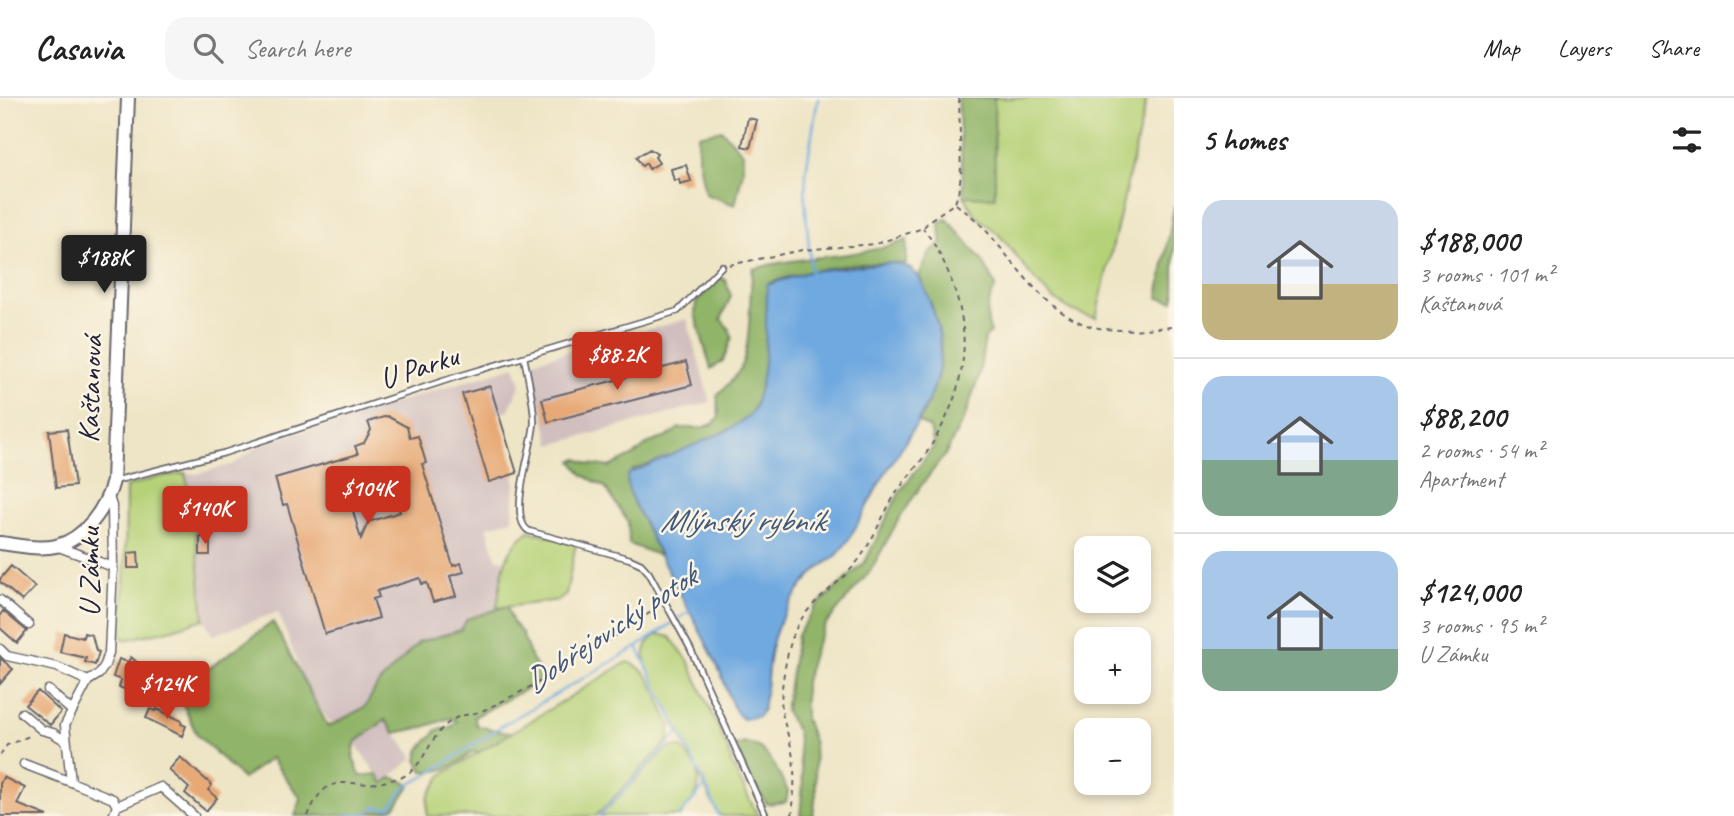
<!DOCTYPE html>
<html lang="en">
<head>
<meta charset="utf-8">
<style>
	body { margin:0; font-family:Caveat,sans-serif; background:#f6f6f6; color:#222; height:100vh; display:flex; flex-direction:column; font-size:26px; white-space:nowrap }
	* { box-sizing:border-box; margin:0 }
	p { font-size:23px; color:#767676 }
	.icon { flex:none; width:38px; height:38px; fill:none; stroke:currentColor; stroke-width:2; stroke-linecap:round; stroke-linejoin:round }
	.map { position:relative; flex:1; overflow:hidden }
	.panel { display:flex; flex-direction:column; background:#fff; width:560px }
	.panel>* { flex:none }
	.fabs { position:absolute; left:1074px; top:438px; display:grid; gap:14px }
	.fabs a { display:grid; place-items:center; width:77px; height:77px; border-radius:14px; background:#fff; box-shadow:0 4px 10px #0003; font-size:35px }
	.price { position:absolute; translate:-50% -60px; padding:0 16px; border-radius:7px; background:#c8321e; color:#fff; font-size:23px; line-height:46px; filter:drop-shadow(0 2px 4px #0008) }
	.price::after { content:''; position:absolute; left:50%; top:42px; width:21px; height:16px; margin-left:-10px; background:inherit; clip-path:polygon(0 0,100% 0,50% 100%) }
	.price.on { background:#222; color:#fff }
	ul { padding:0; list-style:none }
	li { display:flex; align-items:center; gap:21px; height:175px; padding:0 28px }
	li+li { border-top:2px solid #e0e0e0 }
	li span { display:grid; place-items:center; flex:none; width:196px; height:140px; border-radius:21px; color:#555 }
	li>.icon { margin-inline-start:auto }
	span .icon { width:84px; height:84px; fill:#fffc; stroke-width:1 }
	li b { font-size:30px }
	h2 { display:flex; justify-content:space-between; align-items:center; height:84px; padding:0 28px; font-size:30px }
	header { display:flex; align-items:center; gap:42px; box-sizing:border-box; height:98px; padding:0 35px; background:#fff; border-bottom:2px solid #e0e0e0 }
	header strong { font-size:33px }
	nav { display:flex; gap:38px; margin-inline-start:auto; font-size:24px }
	.search { width:490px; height:63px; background:#f6f6f6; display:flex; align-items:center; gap:18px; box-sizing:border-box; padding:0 24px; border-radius:21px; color:#767676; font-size:26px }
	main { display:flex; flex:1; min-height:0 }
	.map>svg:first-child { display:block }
	.industrial { fill:#d1bfbf }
	.green { fill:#b6d278; stroke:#6c7a5a; stroke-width:2 }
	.forest { fill:#90b468; stroke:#596b52; stroke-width:2 }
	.water { fill:#70a9e0; stroke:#49668e; stroke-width:2 }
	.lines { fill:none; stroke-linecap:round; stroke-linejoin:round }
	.stream { stroke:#70a9e0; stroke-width:2.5 }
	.building { fill:#e7a976; fill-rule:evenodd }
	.lane-casing { stroke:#69666c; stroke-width:8 }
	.street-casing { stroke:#69666c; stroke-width:11 }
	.secondary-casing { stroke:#69666c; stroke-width:16 }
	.path { stroke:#69666c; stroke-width:2; stroke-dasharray:5 5; stroke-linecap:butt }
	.lane { stroke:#fff; stroke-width:4.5 }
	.street { stroke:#fff; stroke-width:8 }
	.secondary { stroke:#fff; stroke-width:12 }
	.labels { text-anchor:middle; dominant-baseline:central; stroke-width:5; stroke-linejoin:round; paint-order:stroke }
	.street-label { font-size:30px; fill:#22223b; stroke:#fcf5e5 }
	.water-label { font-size:32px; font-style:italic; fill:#41587d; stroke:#fcf5e5 }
</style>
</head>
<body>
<header>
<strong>Casavia</strong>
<div class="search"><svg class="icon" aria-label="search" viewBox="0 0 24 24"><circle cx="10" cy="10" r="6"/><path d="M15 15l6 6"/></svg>Search here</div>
<nav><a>Map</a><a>Layers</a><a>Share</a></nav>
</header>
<main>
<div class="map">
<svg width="1174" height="718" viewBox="0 0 1174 718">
	<rect width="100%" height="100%" fill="#fcf5e5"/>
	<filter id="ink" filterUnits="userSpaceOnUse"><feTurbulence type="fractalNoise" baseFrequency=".0143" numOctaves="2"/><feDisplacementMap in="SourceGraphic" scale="14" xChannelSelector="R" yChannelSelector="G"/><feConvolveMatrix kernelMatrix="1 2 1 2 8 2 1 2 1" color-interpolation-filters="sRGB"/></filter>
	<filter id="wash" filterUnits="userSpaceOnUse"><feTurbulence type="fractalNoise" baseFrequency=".00686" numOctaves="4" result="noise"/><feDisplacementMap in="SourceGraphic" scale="28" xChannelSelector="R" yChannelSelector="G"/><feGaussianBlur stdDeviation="1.57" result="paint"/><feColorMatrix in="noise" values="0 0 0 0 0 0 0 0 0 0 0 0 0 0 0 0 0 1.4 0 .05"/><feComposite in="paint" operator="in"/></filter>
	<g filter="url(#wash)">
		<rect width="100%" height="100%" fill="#eee5c6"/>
		<!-- industrial -->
		<path class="industrial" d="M687,221L710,304L551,347L533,277L534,263Z
			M515,268L521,286L508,313L497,317L515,380L513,421L487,429L496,460L504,462L497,510L467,521L462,532L419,544L378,586L365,609L331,625L311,600L278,514L213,537L204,521L193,411L185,375L197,376L234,366L261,346Z
			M385,622L414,660L383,685L355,645Z"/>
		<!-- green -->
		<path class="green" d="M994,0H1147L1096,220C1047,211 1030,172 1000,138C993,130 983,125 976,117C971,112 968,104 964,98L995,99Z
			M185,375L193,411L204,521L169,532L125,542L120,537L125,471L126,389L159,379Z
			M529,433L576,445L566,497L559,502L497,510C502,476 501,454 529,433Z
			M659,536L670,539L688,562L728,651L732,667L758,718H722L717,714L697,673C703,696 693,700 680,718H600L662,655L671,649L682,650L696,669L646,567C642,553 646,543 659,536Z
			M627,564C653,570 658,605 670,626L669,642L596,718H427L428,699L442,677Z"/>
		<!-- forest -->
		<path class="forest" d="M958,0H994L995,99L964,98Z
			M722,32L743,55V73L735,107L705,96L698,58V37Z
			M1174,108V203L1158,200Z
			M947,121L982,162L996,188C988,203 984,218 991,235L985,240L979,278L965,318L945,357L920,389L896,426L871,472L825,527L814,552L805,584V620L814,646L816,696L813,718H800L803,686L797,634L785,612L797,537L817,507L865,464L899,395L934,348L930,330L919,324C949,264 947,238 919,178L930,154L942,145L939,124Z
			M907,142L906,166C864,162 809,171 769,185C767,217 769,294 749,318C735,334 655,365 632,372L631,396L660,458L629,446L628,424L605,389L583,377L572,363L578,361L589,366L609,369L634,357L649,345L667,339L679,330H701L713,326L719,319L717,297C724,290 732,284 737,276C753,254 748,200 753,171C804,156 859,161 907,142Z
			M719,179L725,182L731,198L721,221L729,231L732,239L723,263L711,271L695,216L696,204Z
			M507,508L513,525L522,535L531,560L541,575V583L474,619L477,628L511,635L479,654H472C458,666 442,676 423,673L417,662L420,651L437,632L451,629L457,623L450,620L424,629L395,635L385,622L355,645L353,659L360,678L377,676L383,685L392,679L407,685L410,688C404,695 400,705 394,710C376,718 320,718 295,718L301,701L271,660L243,681L197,637L177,593L273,524L328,629L365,609L378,586L419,544L461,532L467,521Z
			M746,645C769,647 778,676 788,693L786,704L767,706L753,688L734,648Z"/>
		<!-- water -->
		<path class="water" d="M890,165C916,167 920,178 929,201C961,277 919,319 882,381C867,406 857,432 839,455C833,462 824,465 818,471C805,483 794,498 785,514C765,550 770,573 763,611L759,618L743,621C730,611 727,589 720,574C698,525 669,479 647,431C641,417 623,392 628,376L728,332L748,319L754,311L761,286L765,257L767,187L811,173Z"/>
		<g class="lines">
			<!-- stream -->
			<path class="stream" d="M811,174L805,102L806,73L818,0
				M637,549L706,687L719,718
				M344,718L367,715L375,709L390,710L405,689L429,676L506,625L637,549L690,513
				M599,718L679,635
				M679,718L706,687"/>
		</g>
		<g id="blocks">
			<!-- building -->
			<path class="building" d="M748,20L757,22L750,50L742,48Z
				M650,51L657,56L655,59L659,65L649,71L646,65L642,68L636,59Z
				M686,67L691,83L680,86L679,81L674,83L671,71Z
				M686,264L692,287L548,324L542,301Z
				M490,288L517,375L489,384L462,296Z
				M387,318L407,329L410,340L418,338L426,365L422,366L453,468L461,465L464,474L450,478L456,498L433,504L427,485L422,486L420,480L377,493L379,499L373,501L379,520L325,536L287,406L283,407L275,380L358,356L355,348L364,345L371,332L368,324ZM389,376L400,414L368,424L361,441L346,389Z
				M67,331L75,388L56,390L49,333Z
				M212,402H225L226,421L213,422Z
				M200,439L210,440V457H200Z
				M138,454L139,470H128V455Z
				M11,468L35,489L22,503L0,484V481Z
				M3,513L27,533L17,545L0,530V517Z
				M64,535L83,540L84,535L92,537L96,553L99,554L95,567L85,564L86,560L60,554Z
				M131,559L153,578L147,586L151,589L144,597L128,585L126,592L119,589L121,582L113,579L119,561L128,564Z
				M0,560L13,571L0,586Z
				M38,593L61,614L50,627L25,607Z
				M150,611L156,613L157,611L182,623L181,626L186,628L182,638L146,620Z
				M180,659L212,687L208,692L217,700L206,713L185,695L189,690L169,672Z
				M3,679L25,690L17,706L48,718H0V686Z"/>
		</g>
	</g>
	<g filter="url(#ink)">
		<use href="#blocks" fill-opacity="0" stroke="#69666c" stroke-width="2"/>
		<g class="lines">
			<!-- lane casing -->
			<g class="lane-casing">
				<path id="lane" d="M524,259C528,280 534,303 534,324C534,347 506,419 529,433L630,461L641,466L649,475L690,550L766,718
					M114,383L224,355L459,278L678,213L722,168"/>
			</g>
			<!-- street casing -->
			<g class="street-casing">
				<path id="street" d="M109,399L112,408L113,469L109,555L105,567L99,576L88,583L65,627L71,684L113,701L117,708L113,718
					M56,448L113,469
					M0,502L29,527
					M0,551L7,558L57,569L88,583
					M48,592L71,612
					M22,615L42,632L53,635L66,643
					M24,666L71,684
					M117,708L161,689L194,718"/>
			</g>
			<!-- secondary casing -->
			<g class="secondary-casing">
				<path id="secondary" d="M0,445C17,447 39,452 56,448C85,441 106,410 113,383L128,0"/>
			</g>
			<!-- path -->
			<path class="path" d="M956,106C964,113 974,119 981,127C1013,161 1046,218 1094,229C1120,235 1148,230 1174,229
				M729,167L802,152L876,146L923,130L930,122L955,105L958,96L961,77L959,0
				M0,657L7,647L32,637
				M308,718C329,665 350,695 391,682C395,681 402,680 406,677C429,662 430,632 458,619C466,616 476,616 484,612C544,584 603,548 658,509
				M792,718C794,698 796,675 792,654C790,641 784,627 782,613C779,594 787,553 794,535C807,503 837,490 857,464C874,442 883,414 899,391C907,379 917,369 925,357C959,306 974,255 956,196C948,171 939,151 923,130"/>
			<!-- lane -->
			<use href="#lane" class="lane"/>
			<!-- street -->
			<use href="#street" class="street"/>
			<!-- secondary -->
			<use href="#secondary" class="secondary"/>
		</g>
	</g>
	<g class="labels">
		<!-- street labels -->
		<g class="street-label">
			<text transform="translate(419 269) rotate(-18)">U Parku</text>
			<text transform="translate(90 291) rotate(-88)">Kaštanová</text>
			<text transform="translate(89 474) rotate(-90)">U Zámku</text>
		</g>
		<!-- water labels -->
		<g class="water-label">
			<text x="742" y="422">Mlýnský rybník</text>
			<text transform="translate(610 531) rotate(-34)">Dobřejovický potok</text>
		</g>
	</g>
</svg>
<div class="fabs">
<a><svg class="icon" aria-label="layers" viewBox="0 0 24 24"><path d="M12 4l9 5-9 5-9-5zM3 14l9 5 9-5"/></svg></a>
<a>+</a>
<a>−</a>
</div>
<b class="price on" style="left:104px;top:197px">$188K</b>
<b class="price" style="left:617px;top:294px">$88.2K</b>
<b class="price" style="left:368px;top:428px">$104K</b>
<b class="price" style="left:205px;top:448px">$140K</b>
<b class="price" style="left:167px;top:623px">$124K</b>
</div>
<section class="panel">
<h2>5 homes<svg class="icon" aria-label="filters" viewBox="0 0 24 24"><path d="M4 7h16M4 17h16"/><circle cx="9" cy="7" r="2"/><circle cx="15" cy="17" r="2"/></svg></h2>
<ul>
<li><span style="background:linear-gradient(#c9d6e8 60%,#c2b280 0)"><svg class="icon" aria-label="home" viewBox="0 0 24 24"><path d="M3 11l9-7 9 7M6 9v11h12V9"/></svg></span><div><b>$188,000</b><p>3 rooms · 101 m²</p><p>Kaštanová</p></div></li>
<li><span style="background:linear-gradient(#a9c7e8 60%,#7fa58c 0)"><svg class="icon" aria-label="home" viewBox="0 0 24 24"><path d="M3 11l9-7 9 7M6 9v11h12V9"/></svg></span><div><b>$88,200</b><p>2 rooms · 54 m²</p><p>Apartment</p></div></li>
<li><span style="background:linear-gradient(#a9c7e8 70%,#7fa58c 0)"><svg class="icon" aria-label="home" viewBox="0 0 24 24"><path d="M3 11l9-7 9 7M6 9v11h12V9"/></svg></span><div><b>$124,000</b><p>3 rooms · 95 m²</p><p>U Zámku</p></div></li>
</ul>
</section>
</main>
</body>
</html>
